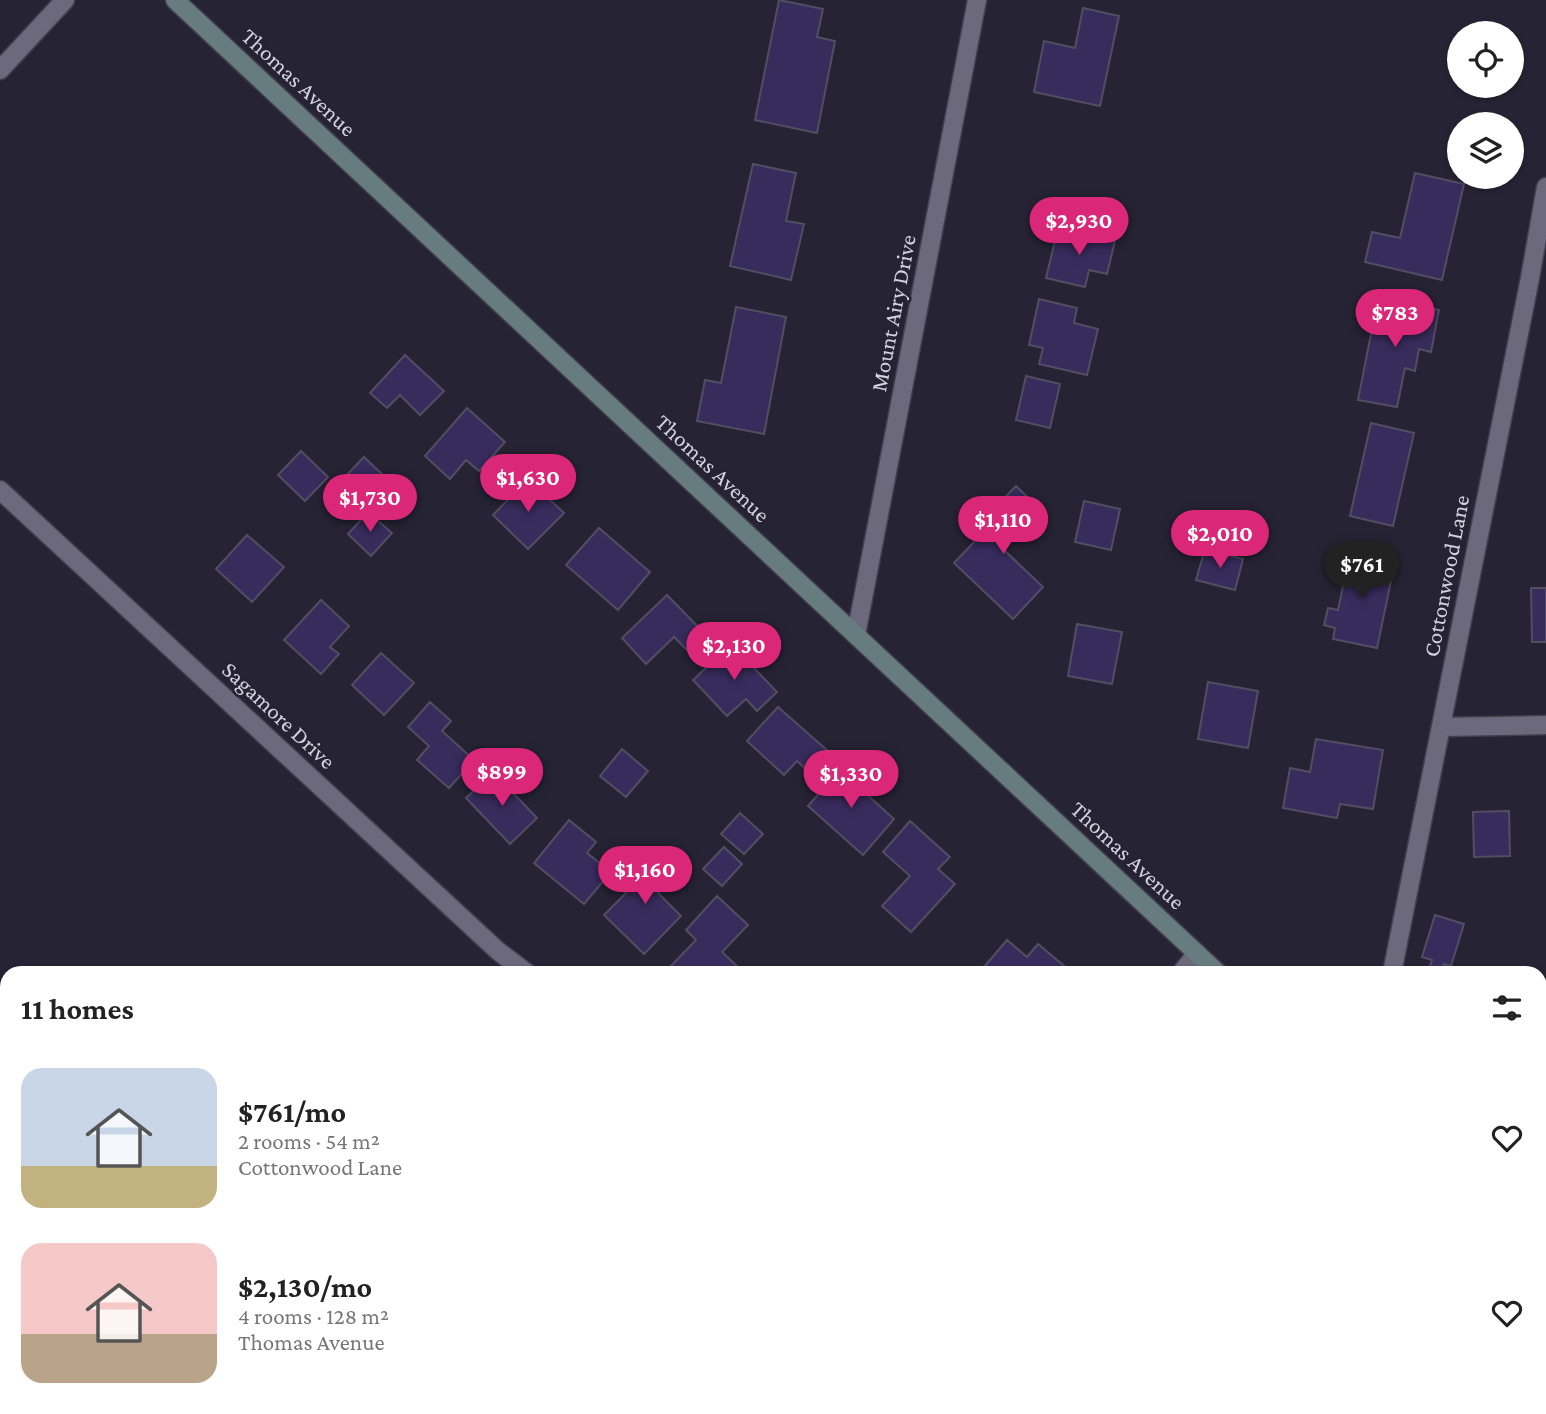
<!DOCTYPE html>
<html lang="en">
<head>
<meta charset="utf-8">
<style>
	body { margin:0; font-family:"Crimson Pro",serif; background:#f6f6f6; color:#222; height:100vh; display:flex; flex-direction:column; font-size:26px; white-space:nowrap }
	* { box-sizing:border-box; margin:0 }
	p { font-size:23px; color:#767676 }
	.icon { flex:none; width:38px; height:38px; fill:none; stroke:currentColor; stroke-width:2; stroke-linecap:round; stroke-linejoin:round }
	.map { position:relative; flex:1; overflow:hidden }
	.drawer { position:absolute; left:0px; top:966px; width:1547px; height:448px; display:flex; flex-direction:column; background:#fff; border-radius:21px 21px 0 0; box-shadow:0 2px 5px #0004 }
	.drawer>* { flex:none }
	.buttons { position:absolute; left:1447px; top:21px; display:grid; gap:14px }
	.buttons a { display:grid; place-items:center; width:77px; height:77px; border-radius:50%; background:#fff; box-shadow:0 2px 5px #0004; font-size:35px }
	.price { position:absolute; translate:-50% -60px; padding:0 16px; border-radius:24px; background:#db2777; color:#fff; font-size:23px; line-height:46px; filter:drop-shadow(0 2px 4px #0008) }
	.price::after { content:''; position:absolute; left:50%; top:42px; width:21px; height:16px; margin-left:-10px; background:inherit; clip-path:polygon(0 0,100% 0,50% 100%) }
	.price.active { background:#222; color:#fff }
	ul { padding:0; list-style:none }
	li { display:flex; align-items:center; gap:21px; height:175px; padding:0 21px }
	li span { display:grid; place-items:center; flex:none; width:196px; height:140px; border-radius:21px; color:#555 }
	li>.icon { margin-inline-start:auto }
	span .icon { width:84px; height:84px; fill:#fffc; stroke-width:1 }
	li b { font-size:30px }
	h2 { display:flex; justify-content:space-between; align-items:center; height:84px; padding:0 21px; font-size:30px }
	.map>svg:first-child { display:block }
	.building { fill:#382c5d; stroke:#514e62; stroke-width:2 }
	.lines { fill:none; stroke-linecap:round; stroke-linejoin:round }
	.street-casing { stroke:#423f4d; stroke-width:21 }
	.secondary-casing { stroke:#423f4d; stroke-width:21 }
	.street { stroke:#6c697d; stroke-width:18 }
	.secondary { stroke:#667c7e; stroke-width:18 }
	.labels { text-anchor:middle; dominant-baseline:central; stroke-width:5; stroke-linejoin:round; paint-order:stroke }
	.street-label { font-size:23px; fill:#d3d2dd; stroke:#262334 }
</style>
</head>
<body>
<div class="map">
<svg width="1546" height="1414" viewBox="0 0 1546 1414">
	<rect width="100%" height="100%" fill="#262334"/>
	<!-- building -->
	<path class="building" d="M779,0L823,9L817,37L835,41L817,133L755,120Z
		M1083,8L1119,16L1100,106L1034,92L1044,41L1075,48Z
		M753,164L796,173L786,221L804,224L791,280L730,266Z
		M1415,173L1464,184L1442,280L1365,262L1372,232L1400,238Z
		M1058,228L1115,241L1107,274L1089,270L1085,287L1046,278Z
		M1378,298L1439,310L1431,352L1419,349L1415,371L1405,368L1397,407L1358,400Z
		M1039,299L1077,308L1074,323L1098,329L1087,375L1039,364L1043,348L1029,345Z
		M736,307L786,317L764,434L697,421L705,380L721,383Z
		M405,355L444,391L420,415L400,395L387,408L370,393Z
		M1026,376L1060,384L1050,428L1016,420Z
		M467,408L505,442L479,471L466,460L450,479L425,456Z
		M1371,423L1414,433L1393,526L1350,516Z
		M301,451L328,477L305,501L278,475Z
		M364,457L383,475L359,499L341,481Z
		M528,479L564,513L528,549L493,515Z
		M1016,486L1041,510L1003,549L1043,587L1013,619L954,563L997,518L991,512Z
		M1084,501L1120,509L1111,550L1075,542Z
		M368,512L392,533L371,556L348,534Z
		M599,528L650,572L618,610L566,565Z
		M247,535L284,567L252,602L216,569Z
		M1205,549L1243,559L1235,590L1196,580Z
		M1350,552L1395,562L1377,648L1333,639L1335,628L1324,625L1328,608L1338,610Z
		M1531,588H1546V642H1532Z
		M667,595L707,636L690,653L674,637L646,664L622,638Z
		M321,600L349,626L330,647L339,654L321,674L284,640Z
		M1077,624L1122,632L1112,684L1068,676Z
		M731,644L777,692L757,711L746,699L727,716L693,680Z
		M381,653L414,683L384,715L352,685Z
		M1208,682L1258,691L1248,748L1198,739Z
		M430,702L451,721L442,731L474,760L449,788L417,760L429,746L408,727Z
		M778,707L828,751L809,772L797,761L784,775L747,741Z
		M1316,739L1383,750L1373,809L1340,804L1337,818L1283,808L1290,768L1310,772Z
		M622,749L648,771L626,797L600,776Z
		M846,763L870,784L863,791L894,819L863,855L808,806Z
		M493,772L537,818L510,844L466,798Z
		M1509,811L1510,856L1474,857L1473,812Z
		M740,813L763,834L744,854L721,834Z
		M569,820L596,842L587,853L611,872L584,904L534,863Z
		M910,821L950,857L938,869L955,884L911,932L882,906L910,876L883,852Z
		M724,847L742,864L722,886L703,869Z
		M653,855L675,876L658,893L681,916L644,954L604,915L626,893L620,888Z
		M717,896L748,925L722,952L742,971L740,973H668L666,971L696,940L686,930Z
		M1435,915L1464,924L1451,966L1444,964L1441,973L1429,969L1432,960L1422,957Z
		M1007,940L1027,957L1038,944L1069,970L1066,973H991L984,967Z
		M1540,1082L1546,1088V1113L1544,1111L1540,1115Z
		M1120,1407H1160L1155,1414H1130Z
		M1483,1407H1531L1539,1414H1488Z"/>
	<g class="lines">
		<!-- street casing -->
		<g class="street-casing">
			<path id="street" d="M0,70L65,0
				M0,490L498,951L527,973
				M856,635L977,0
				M1442,727L1546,725
				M1181,973L1197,953
				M1392,973L1530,278L1546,187
				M1008,1407L1012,1414"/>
		</g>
		<!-- secondary casing -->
		<g class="secondary-casing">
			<path id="secondary" d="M175,0L1218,973
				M1540,1272L1546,1278"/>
		</g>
		<!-- street -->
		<use href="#street" class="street"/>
		<!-- secondary -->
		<use href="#secondary" class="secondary"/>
	</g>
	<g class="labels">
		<!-- street labels -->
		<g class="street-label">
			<text transform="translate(299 82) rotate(43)">Thomas Avenue</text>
			<text transform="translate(893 313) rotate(-79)">Mount Airy Drive</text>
			<text transform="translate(713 468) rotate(43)">Thomas Avenue</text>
			<text transform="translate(1446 576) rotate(-79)">Cottonwood Lane</text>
			<text transform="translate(279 715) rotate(43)">Sagamore Drive</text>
			<text transform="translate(1128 855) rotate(43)">Thomas Avenue</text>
		</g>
	</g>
</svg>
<div class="buttons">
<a><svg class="icon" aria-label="locate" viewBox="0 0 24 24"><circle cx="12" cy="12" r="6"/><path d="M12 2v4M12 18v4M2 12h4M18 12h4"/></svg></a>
<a><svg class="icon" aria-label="layers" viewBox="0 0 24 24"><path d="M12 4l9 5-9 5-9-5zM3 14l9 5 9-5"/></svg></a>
</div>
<b class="price" style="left:1079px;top:257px">$2,930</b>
<b class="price" style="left:1395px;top:349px">$783</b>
<b class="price" style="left:528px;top:514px">$1,630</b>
<b class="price" style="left:370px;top:534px">$1,730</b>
<b class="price" style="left:1003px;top:556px">$1,110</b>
<b class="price" style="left:1220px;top:570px">$2,010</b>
<b class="price active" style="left:1362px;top:601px">$761</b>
<b class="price" style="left:734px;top:682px">$2,130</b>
<b class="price" style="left:502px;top:808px">$899</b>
<b class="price" style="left:851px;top:810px">$1,330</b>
<b class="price" style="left:645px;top:906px">$1,160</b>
<section class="drawer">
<h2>11 homes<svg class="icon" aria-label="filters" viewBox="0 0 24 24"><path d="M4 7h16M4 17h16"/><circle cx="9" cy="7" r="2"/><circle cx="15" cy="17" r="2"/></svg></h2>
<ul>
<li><span style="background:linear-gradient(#c9d6e8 70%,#c2b280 0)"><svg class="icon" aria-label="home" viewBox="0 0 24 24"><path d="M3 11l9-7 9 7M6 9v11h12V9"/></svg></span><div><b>$761/mo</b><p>2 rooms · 54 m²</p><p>Cottonwood Lane</p></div><svg class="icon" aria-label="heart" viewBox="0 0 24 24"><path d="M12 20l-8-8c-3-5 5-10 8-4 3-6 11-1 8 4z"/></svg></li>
<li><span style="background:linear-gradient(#f6c9c9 65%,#b9a48a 0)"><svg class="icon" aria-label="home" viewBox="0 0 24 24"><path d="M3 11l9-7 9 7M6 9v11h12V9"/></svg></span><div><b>$2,130/mo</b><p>4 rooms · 128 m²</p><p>Thomas Avenue</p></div><svg class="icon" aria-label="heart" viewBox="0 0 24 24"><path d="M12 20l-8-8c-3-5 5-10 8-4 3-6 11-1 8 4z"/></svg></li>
</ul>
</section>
</div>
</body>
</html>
